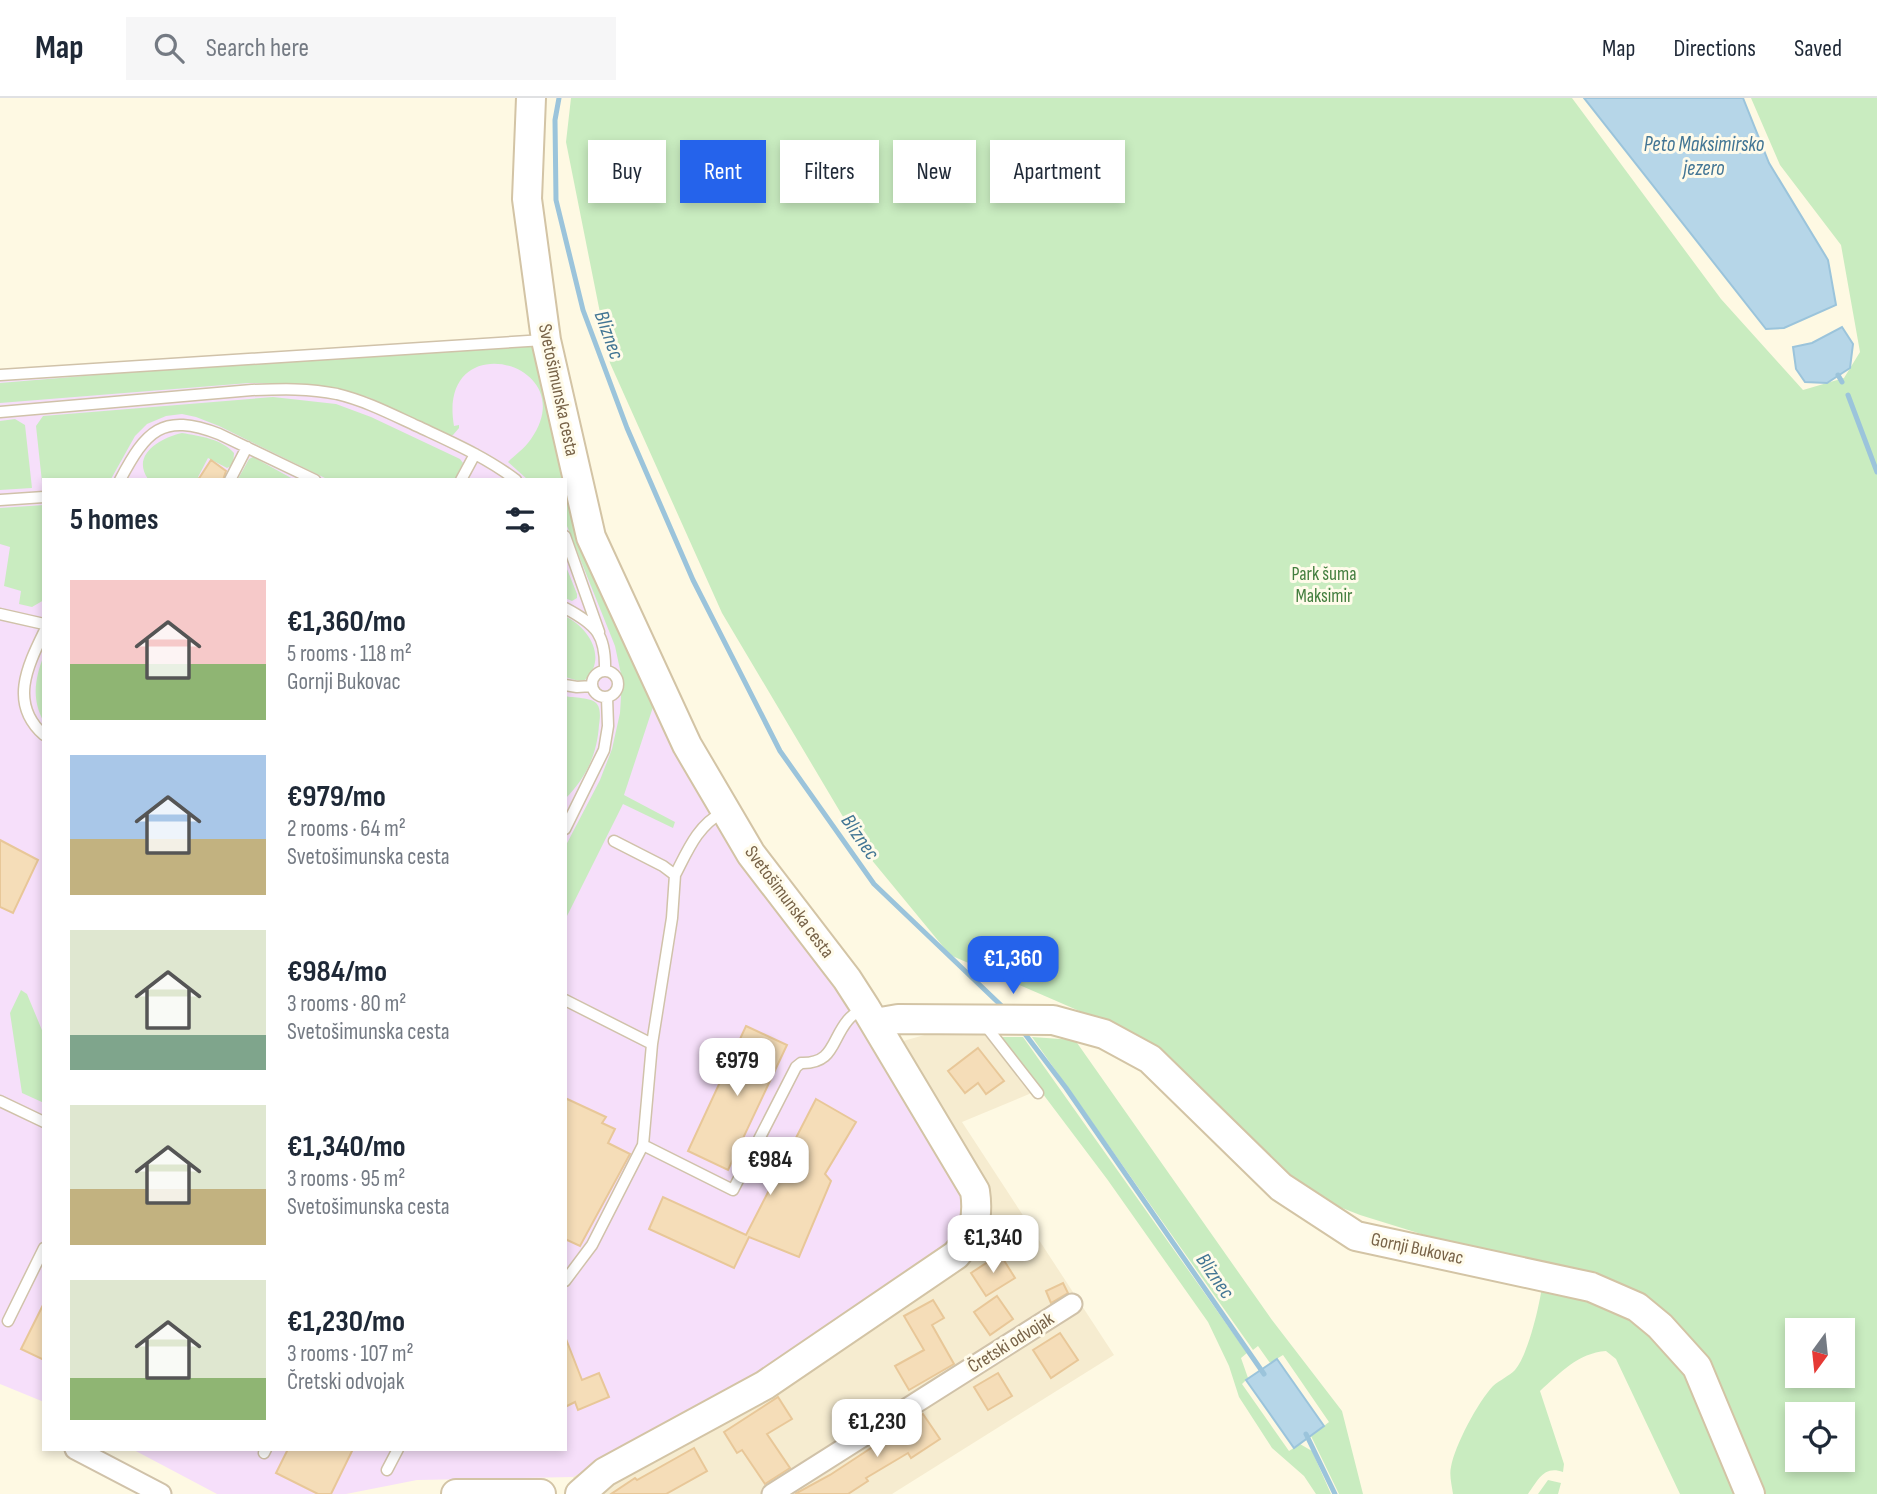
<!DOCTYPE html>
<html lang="en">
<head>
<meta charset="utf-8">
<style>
	body { margin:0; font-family:"Sofia Sans Condensed",sans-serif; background:#f6f6f7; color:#1f2937; height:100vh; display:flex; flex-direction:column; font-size:26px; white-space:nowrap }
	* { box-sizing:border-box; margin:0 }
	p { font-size:23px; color:#747a83 }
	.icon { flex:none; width:38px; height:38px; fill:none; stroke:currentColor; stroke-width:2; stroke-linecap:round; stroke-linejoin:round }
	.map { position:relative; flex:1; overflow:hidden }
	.panel { position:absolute; left:42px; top:380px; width:525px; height:973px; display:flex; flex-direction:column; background:#fff; border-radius:0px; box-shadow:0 4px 10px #0003 }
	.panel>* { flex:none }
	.top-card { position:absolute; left:588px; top:42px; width:665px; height:63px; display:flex; gap:14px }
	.needle { width:46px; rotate:195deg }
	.fabs { position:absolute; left:1785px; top:1220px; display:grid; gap:14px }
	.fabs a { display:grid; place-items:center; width:70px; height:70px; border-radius:0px; background:#fff; box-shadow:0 4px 10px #0003; font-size:35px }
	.price { position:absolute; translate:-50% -60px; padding:0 16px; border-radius:14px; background:#fff; color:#222; font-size:23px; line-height:46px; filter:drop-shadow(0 2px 4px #0008) }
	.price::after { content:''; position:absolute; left:50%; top:42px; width:21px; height:16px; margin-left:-10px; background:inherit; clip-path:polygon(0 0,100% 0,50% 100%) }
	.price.current { background:#2563eb; color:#fff }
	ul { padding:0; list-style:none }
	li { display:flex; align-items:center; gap:21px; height:175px; padding:0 28px }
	li span { display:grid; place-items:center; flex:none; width:196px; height:140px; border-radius:0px; color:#555 }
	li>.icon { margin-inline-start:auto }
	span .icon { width:84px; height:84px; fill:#fffc; stroke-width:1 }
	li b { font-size:30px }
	h2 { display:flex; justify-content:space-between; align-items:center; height:84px; padding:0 28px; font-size:30px }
	.tag { padding:0 24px; border-radius:0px; background:#fff; box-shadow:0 4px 10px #0003; font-size:24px; line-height:63px }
	.tag.current { background:#2563eb; color:#fff }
	header { display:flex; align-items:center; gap:42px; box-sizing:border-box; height:98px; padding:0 35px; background:#fff; border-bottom:2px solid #e0e1e3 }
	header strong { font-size:33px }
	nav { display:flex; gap:38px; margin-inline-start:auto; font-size:24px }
	.search { width:490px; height:63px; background:#f6f6f7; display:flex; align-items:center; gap:18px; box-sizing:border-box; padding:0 24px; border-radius:0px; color:#747a83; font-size:26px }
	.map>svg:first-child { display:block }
	.residential { fill:#f6ecd0 }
	.education { fill:#f6dffa }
	.green { fill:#c9ecc0; fill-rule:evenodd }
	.water { fill:#b6d6e8; stroke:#9bc4db; stroke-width:2 }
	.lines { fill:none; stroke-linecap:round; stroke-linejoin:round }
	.stream { stroke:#9bc4db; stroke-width:5 }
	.building { fill:#f5ddb8; stroke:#e8c798; stroke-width:2 }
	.lane-casing { stroke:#d0c2a9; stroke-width:13 }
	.street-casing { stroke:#d0c2a9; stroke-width:23 }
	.secondary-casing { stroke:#d3c4a5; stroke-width:32 }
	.lane { stroke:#fff; stroke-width:10 }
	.street { stroke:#fff; stroke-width:19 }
	.secondary { stroke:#fff; stroke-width:28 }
	.labels { text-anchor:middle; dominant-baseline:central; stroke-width:6; stroke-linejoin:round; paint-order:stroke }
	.street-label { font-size:19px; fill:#776247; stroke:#fffbea }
	.park-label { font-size:19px; fill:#437e3e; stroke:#fffbea }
	.water-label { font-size:21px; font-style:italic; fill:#427594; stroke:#fffbea }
</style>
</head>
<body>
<header>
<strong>Map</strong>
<div class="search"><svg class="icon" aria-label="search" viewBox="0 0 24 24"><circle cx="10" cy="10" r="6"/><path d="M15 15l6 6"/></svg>Search here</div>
<nav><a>Map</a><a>Directions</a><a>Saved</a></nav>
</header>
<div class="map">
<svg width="1877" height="1396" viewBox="0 0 1877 1396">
	<rect width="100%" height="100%" fill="#fef9e3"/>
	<!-- residential -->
	<path class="residential" d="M984,934L1034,994L962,1024L1114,1257L892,1396H582L573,1379L954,1150L882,949L928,936Z"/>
	<!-- education -->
	<path class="education" d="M541,250L586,446L704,687L882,949L969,1096L954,1150L806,1252L573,1379L417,1382L346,1396H217L132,1351H565V382H44V1304L0,1286V283L278,264Z"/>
	<!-- green -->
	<path class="green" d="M571,0H1572L1721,201L1803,292L1844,280L1860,254L1841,147L1780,67L1751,0H1877V1396H1680L1616,1261L1606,1253C1578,1255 1560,1275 1540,1293L1564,1366L1563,1374C1544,1367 1538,1382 1528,1396H1453C1452,1388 1449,1377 1451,1369C1455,1347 1478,1304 1493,1288C1500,1282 1509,1278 1515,1272C1530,1254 1542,1197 1544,1174L1360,1117L1286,1088L1151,944L950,857L861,749L722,515L610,265L566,44ZM1797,1232H1843V1278H1797ZM1797,1316H1843V1362H1797Z
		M537,244L654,606L624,697L675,724L673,730L623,706L565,822V749L600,682L612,651L620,615L622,581L615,548L565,423V382L527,381L508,364C515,357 525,350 531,341C585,264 436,225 454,328L459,327V330L453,337H448L368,299L309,286L249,285L0,305V285L323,258Z
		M273,299L336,306L371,319L460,361L463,365L455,381H327L219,328L196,319L182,316L166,318L147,326L135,338L111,381L44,382V386L42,384L36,328L43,318Z
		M15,321L25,327L32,390L0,392V323Z
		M182,335C200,338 222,341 234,355L233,367L227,370L208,360L198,379L202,381H148C131,357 160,340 182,335Z
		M253,359L293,381H238L249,361Z
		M44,407V502L32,509L19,506L21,493L4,488L10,449L0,446V410Z
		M565,466L577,496V500L572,503L565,500Z
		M565,518C589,530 608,560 585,582L579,583L565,579Z
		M44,557V624C31,601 35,580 44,557Z
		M565,598C573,600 592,599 597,606C601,611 600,621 599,627C597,657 586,680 565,701Z
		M21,892L27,896L44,937V1005L22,995L10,915Z
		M1000,939H1023L1247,1255L1241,1260L1248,1280L1242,1286L1289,1353L1300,1346L1312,1353L1331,1396H1316L1304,1378L1272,1350L1239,1299L1229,1268L1208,1224L1107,1081Z
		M1032,939L1075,942L1272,1222L1342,1313L1363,1396H1339L1311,1338L1329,1324L1283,1257L1270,1265L1258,1248L1253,1252Z
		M1548,1382L1561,1385L1558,1396H1538Z"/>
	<!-- water -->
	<path class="water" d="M1584,0H1743L1769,65L1828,162L1836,207L1784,230L1766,231Z
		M1842,229L1853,246L1850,270L1827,285L1805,284L1796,271L1793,249L1812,245Z
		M1277,1261L1324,1328L1294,1350L1246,1282Z"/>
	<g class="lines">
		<!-- stream -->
		<path class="stream" d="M559,0L555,22L556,102L583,212L627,330L693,482L780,653L874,786L1007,913
			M1838,277L1842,284
			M1848,297L1877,374
			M1022,932L1066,990L1264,1276
			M1306,1336L1335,1396"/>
	</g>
	<!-- building -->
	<path class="building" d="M211,362L226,373L223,382H198Z
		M0,742L38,762L13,815L0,809Z
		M746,928L787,947L728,1072L688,1053Z
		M978,950L1004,983L986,996L978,985L965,995L948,973Z
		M565,1000L606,1019L602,1025L615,1031L608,1045L630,1056L580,1148L565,1141Z
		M816,1001L856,1024L825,1076L831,1083L799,1159L749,1139L734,1170L649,1131L663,1099L746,1137Z
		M1000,1156L1015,1180L986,1198L971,1175Z
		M1063,1185L1068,1195L1051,1205L1046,1193Z
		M997,1198L1013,1221L990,1237L974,1214Z
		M933,1202L944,1220L932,1227L954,1266L909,1292L895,1268L924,1252L904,1218Z
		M44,1205V1262L21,1251Z
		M1060,1235L1078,1262L1051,1280L1033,1252Z
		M566,1241L582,1282L599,1275L609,1299L578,1312L575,1304L565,1309Z
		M998,1275L1012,1298L988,1312L974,1289Z
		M778,1299L792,1321L767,1336L790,1370L765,1386L742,1352L737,1355L724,1334Z
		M923,1316L940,1341L911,1360L908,1355L866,1380L868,1383L848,1396H795L830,1377Z
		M694,1350L707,1373L666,1396H611L635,1380L637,1382Z
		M288,1351H353L331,1396H318L276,1375Z"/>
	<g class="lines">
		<!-- lane casing -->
		<g class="lane-casing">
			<path id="lane" d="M0,277L544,242
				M0,314L252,292C281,291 309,290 337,296C366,303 391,316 417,328C451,344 486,359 516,382
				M120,382C146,333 162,314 219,336L315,382
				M230,382L247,349
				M461,382L475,356
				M0,402L44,399
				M565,438L599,534
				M565,510C597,527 606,537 605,573
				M0,516L44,526
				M44,534C27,569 9,606 44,637
				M592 586a13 13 0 1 1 26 0a13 13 0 1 1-26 0Z
				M565,587L577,589L592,588
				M565,731L604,652L608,628L607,599
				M614,743L663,768L675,777L672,820L652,946
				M675,777C688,752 697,728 723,714
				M565,902L652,946L643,1047L592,1147L565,1183
				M985,927L1038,995
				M0,1003L44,1024
				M643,1047L733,1092L796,969L801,965C834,966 831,942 848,922C851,918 857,914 862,911
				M8,1223L44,1150
				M264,1355L266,1351
				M387,1372L398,1351"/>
		</g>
		<!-- street casing -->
		<g class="street-casing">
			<path id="street" d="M75,1351L161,1396
				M772,1396L1072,1206"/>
		</g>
		<!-- secondary casing -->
		<g class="secondary-casing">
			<path id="secondary" d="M531,0L527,101L546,242L591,439L687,647L751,756L847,881L865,909L975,1093C979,1120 974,1136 956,1157L765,1287L605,1374L580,1396
				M875,925L898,921L1053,922L1104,936L1150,961L1281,1089L1356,1138L1591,1189L1637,1209L1660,1228L1697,1269L1750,1396
				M456,1396H541"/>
		</g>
		<!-- lane -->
		<use href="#lane" class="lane"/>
		<!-- street -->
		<use href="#street" class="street"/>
		<!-- secondary -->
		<use href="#secondary" class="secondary"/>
	</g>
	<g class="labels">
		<!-- street labels -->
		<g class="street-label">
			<text transform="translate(558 292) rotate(78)">Svetošimunska cesta</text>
			<text transform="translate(789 804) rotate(53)">Svetošimunska cesta</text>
			<text transform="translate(1417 1151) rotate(12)">Gornji Bukovac</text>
			<text transform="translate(1011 1245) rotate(-32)">Čretski odvojak</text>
		</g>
		<!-- park labels -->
		<g class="park-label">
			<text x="1324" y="476">Park šuma<tspan x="1324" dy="22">Maksimir</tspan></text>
		</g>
		<!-- water labels -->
		<g class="water-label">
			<text x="1704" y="46">Peto Maksimirsko<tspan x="1704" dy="24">jezero</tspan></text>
			<text transform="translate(609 237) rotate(70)">Bliznec</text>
			<text transform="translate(860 739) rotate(55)">Bliznec</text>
			<text transform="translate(1215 1178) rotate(55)">Bliznec</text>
		</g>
	</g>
</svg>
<div class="fabs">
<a><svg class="needle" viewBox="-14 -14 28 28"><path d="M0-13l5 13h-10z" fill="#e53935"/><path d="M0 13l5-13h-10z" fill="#747a83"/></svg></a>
<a><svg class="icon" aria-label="locate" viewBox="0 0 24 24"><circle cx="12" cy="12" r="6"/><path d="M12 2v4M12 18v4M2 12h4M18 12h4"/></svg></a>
</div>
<b class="price current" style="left:1013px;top:898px">€1,360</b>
<b class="price" style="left:737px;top:1000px">€979</b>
<b class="price" style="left:770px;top:1099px">€984</b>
<b class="price" style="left:993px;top:1177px">€1,340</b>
<b class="price" style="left:877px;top:1361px">€1,230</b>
<div class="top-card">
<a class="tag">Buy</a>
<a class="tag current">Rent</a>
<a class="tag">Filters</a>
<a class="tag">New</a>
<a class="tag">Apartment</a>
</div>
<section class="panel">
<h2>5 homes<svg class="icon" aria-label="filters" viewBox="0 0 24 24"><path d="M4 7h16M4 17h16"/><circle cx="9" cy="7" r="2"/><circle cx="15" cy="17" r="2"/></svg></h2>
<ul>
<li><span style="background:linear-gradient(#f6c9c9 60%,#8fb573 0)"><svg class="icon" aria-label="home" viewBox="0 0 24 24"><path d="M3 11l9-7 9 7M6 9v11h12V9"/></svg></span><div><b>€1,360/mo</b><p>5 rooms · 118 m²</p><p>Gornji Bukovac</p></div></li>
<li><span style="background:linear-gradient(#a9c7e8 60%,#c2b280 0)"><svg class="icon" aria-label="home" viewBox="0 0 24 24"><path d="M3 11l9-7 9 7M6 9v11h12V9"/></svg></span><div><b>€979/mo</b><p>2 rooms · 64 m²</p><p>Svetošimunska cesta</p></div></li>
<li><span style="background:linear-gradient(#dfe7d0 75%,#7fa58c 0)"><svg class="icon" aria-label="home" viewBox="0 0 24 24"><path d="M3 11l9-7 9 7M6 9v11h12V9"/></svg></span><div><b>€984/mo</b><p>3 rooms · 80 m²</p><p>Svetošimunska cesta</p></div></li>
<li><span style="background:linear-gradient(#dfe7d0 60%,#c2b280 0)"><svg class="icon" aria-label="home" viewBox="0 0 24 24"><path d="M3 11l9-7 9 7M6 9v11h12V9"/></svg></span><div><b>€1,340/mo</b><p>3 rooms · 95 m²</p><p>Svetošimunska cesta</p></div></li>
<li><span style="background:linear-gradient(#dfe7d0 70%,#8fb573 0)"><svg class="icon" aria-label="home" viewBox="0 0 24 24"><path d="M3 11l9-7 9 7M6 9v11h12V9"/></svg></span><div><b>€1,230/mo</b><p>3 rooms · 107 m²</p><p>Čretski odvojak</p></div></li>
</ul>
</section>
</div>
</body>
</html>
